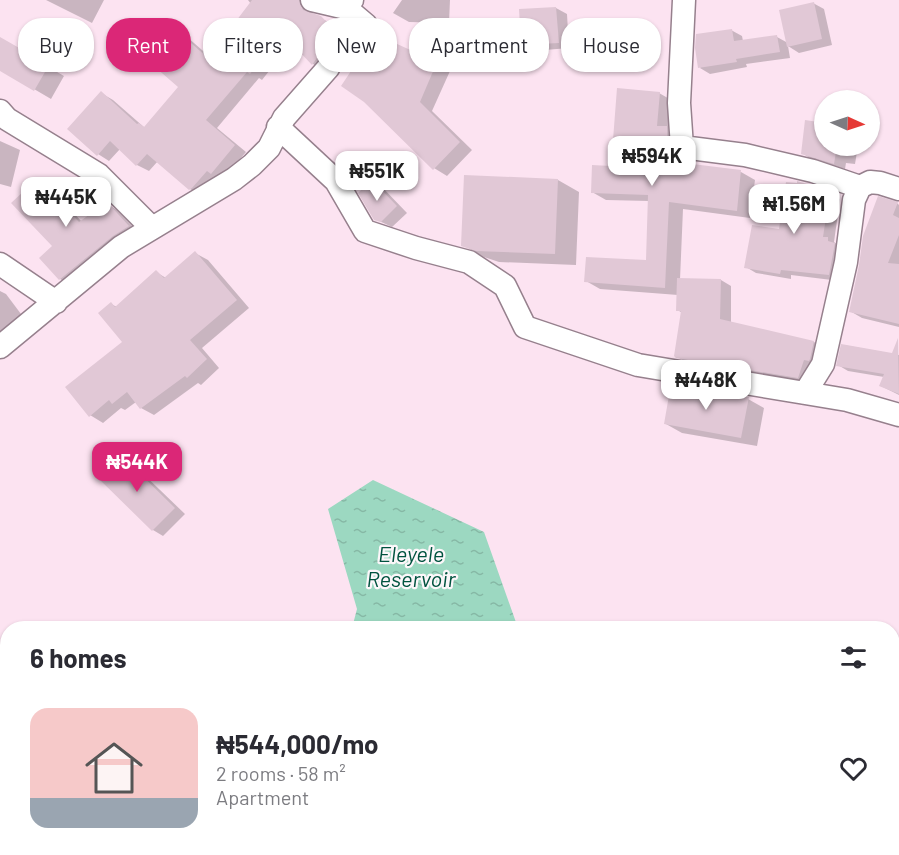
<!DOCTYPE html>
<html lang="en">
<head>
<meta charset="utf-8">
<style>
	body { margin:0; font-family:Barlow,sans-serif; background:#f2f2f3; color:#2b2b33; height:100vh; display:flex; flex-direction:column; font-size:22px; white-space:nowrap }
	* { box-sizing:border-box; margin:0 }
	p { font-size:20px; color:#7c7c81 }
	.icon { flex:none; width:33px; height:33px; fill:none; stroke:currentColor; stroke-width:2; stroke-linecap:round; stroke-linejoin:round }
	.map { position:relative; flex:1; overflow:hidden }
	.panel { position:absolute; left:0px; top:621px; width:900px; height:234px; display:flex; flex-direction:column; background:#fff; border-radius:24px 24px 0 0; box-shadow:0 2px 4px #0004 }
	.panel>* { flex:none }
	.hud { position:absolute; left:18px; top:18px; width:864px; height:54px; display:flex; gap:12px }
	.needle { width:39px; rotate:93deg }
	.buttons { position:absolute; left:814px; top:90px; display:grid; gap:12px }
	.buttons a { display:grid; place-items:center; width:66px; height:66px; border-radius:50%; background:#fff; box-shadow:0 2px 4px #0004; font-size:30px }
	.price { position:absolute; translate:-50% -51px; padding:0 14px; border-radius:12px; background:#fff; color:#222; font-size:20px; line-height:39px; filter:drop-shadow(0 2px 3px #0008) }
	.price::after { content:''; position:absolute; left:50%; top:36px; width:18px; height:14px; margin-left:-9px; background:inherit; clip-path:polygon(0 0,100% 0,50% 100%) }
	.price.selected { background:#db2777; color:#fff }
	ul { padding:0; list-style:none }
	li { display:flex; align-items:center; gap:18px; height:150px; padding:0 30px }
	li+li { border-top:2px solid #e1e1e2 }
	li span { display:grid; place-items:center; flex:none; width:168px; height:120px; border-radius:18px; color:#555 }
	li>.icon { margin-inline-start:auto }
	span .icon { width:72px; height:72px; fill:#fffc; stroke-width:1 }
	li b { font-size:26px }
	h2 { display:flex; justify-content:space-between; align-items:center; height:72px; padding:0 30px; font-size:26px }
	.pill { padding:0 21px; border-radius:24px; background:#fff; box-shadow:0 2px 4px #0004; font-size:21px; line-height:54px }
	.pill.selected { background:#db2777; color:#fff }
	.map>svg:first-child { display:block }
	.water { fill:url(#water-ripples) }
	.shadow { fill:#0003 }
	.building { fill:#e1c8d6 }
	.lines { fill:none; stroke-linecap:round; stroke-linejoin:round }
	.minor-casing { stroke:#96808d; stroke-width:25 }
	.minor { stroke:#fff; stroke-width:22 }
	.labels { text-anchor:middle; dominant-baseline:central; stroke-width:4.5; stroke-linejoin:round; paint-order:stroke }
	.water-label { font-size:22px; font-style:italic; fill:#00533f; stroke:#fcf7fa }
</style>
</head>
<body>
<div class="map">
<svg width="899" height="855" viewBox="0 0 899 855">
	<defs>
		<pattern id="water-ripples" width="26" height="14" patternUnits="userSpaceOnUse" patternTransform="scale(1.5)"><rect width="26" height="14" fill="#9cd8c1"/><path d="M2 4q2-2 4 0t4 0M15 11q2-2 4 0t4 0" fill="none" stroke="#86b8a5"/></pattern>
	</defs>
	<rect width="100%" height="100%" fill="#fce3f1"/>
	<!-- water -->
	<path class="water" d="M373,480L484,532L518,628H352L357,609L328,509Z
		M269,848H785L792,855H265Z"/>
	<!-- shadow -->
	<path class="shadow" d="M46,0H104L92,23Z
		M248,0H300L310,8L313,15L333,24L348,41L324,71L313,64L292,42L262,80L259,78L217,128L246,152L223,179L201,196L190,189L158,161L149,171L137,165L120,149L109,161L98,154L101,93L113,100L145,128L180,86L174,30L186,36L210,57L251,4Z
		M402,0H450L449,23L409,22L393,13Z
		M813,3L824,9L832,45L799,53L788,46L790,58L746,64L747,67L710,74L700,68L731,30L742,36L743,41L777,37L788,43Z
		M556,8L567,14L569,48L533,51L523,45Z
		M2,40L64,76L51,99L0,69V44Z
		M360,61L374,70L436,63L450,71L432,111L472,150L447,176L434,168Z
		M659,93L673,101L681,136V165L741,172L755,180L750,218L683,209L680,280H721L731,286V323L814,342L824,348L809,383L688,363L676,356L683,313L677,310L678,295L600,289L586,281L647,262L649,201L606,200L592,192L612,167Z
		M825,125V146H858L855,164L846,163L845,169L813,160L802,153Z
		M0,141L20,150L11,187L0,184Z
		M38,180L49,186L82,222L107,204L117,210L139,233L71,285L60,279L41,258L54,246Z
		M558,180L579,192L576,265L499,262L484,257L463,245Z
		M372,181L382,187L407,213L392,227L375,219Z
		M830,193L840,199L834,242L838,245L840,281L791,275V279L756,273L746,267L780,231Z
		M897,203L899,205V327L862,318L850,311Z
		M195,253L208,260L249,308L202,348L219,368L201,385L198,383L154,415L141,408L136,402L125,410L121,408L103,423L90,415L124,342L111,304L117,307L156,272L166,278Z
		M0,291L6,294L24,318L0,337Z
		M843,345L899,355V395L881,386L884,377L848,371L838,365Z
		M748,399L764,408L757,446L682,433L666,424Z
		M122,458L133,464L185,514L163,536L153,530Z"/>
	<!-- building -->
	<path class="building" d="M252,0H299L303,10L321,16L337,33L327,43L312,65L282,33L250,74L247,72L206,120L235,145L211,174L207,171L192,188L189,190L147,154L136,166L110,141L97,156L67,129L101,91L137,124L139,123L144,127L178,87L147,60L174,28L208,58Z
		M814,2L822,39L787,47L779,10Z
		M556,7L559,43L521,45L519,9Z
		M732,29L734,41L777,35L780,52L736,59L737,62L698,68L695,48L696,34Z
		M0,37L49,65L34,91L0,71Z
		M386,39L437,62L420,102L460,142L433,170L364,102L341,86L359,59L373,69Z
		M617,88L660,92L657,126H667L668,161L741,170L737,211L669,202L665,288L584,282L586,257L646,260L648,195L591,193L592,165L611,166Z
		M805,120L825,123V146H837L834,164L801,154Z
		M464,175L558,179L555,254L476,251L461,246Z
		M38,178L79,222L107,202L129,226L113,236L59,280L39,258L52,246L11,203Z
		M372,180L397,206L381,222L374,220L358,193Z
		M797,181L830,191L823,237H828V241L835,243L829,275L781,270L780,274L744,268L752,225L779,229L786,182L797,183Z
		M878,196L898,202L893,215L899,218V235L888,263L899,264V324L849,312L859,265L863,236Z
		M195,251L237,300L190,340L207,359L187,378L185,376L140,409L127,392L112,404L109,400L89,417L65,387L122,342L98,313L111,302L115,307L156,270L164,278Z
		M677,278L721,279L720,319L814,341L810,359L809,361L804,360L798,378L676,358L674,356L681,311H676Z
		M898,338L899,394L879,386L884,374L836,366L841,344L892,353Z
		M671,384L749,397L741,438L664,424Z
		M122,456L175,508L152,531L99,479Z"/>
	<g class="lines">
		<!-- minor casing -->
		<g class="minor-casing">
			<path id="minor" d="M312,0L346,8L352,0
				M684,0L679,103L682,147L745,155L813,171L860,187
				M0,111L7,119L99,175L152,228
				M278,127L336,181L365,231L416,248L469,262L505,286L525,327L638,365L805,393L823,364L846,262L854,200L860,187L870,182L880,183L899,189
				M0,264L56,302
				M0,347L121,247L234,179L252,165L269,148L284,118L328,68L336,53L366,25L346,8
				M805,393L847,400L899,415"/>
		</g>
		<!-- minor -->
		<use href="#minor" class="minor"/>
	</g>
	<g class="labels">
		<!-- water labels -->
		<g class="water-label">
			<text x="411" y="553">Eleyele<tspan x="411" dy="25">Reservoir</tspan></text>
		</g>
	</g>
</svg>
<div class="buttons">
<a><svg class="needle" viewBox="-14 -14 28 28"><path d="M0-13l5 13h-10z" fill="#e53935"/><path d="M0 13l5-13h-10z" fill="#7c7c81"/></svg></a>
</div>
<b class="price" style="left:652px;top:187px">₦594K</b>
<b class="price" style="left:377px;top:202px">₦551K</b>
<b class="price" style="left:66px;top:228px">₦445K</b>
<b class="price" style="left:794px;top:235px">₦1.56M</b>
<b class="price" style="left:706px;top:411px">₦448K</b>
<b class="price selected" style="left:137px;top:493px">₦544K</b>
<div class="hud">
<a class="pill">Buy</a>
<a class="pill selected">Rent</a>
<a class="pill">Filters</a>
<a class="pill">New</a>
<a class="pill">Apartment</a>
<a class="pill">House</a>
</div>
<section class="panel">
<h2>6 homes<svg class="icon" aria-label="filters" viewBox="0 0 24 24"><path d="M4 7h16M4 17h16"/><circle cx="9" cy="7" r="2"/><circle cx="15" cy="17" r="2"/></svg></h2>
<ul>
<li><span style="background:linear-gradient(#f6c9c9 75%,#9aa5b1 0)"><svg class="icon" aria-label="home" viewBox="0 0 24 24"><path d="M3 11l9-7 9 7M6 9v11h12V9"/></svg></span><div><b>₦544,000/mo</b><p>2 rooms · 58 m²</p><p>Apartment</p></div><svg class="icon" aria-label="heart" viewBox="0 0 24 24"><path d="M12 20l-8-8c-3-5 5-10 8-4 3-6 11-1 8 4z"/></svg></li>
</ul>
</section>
</div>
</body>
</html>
